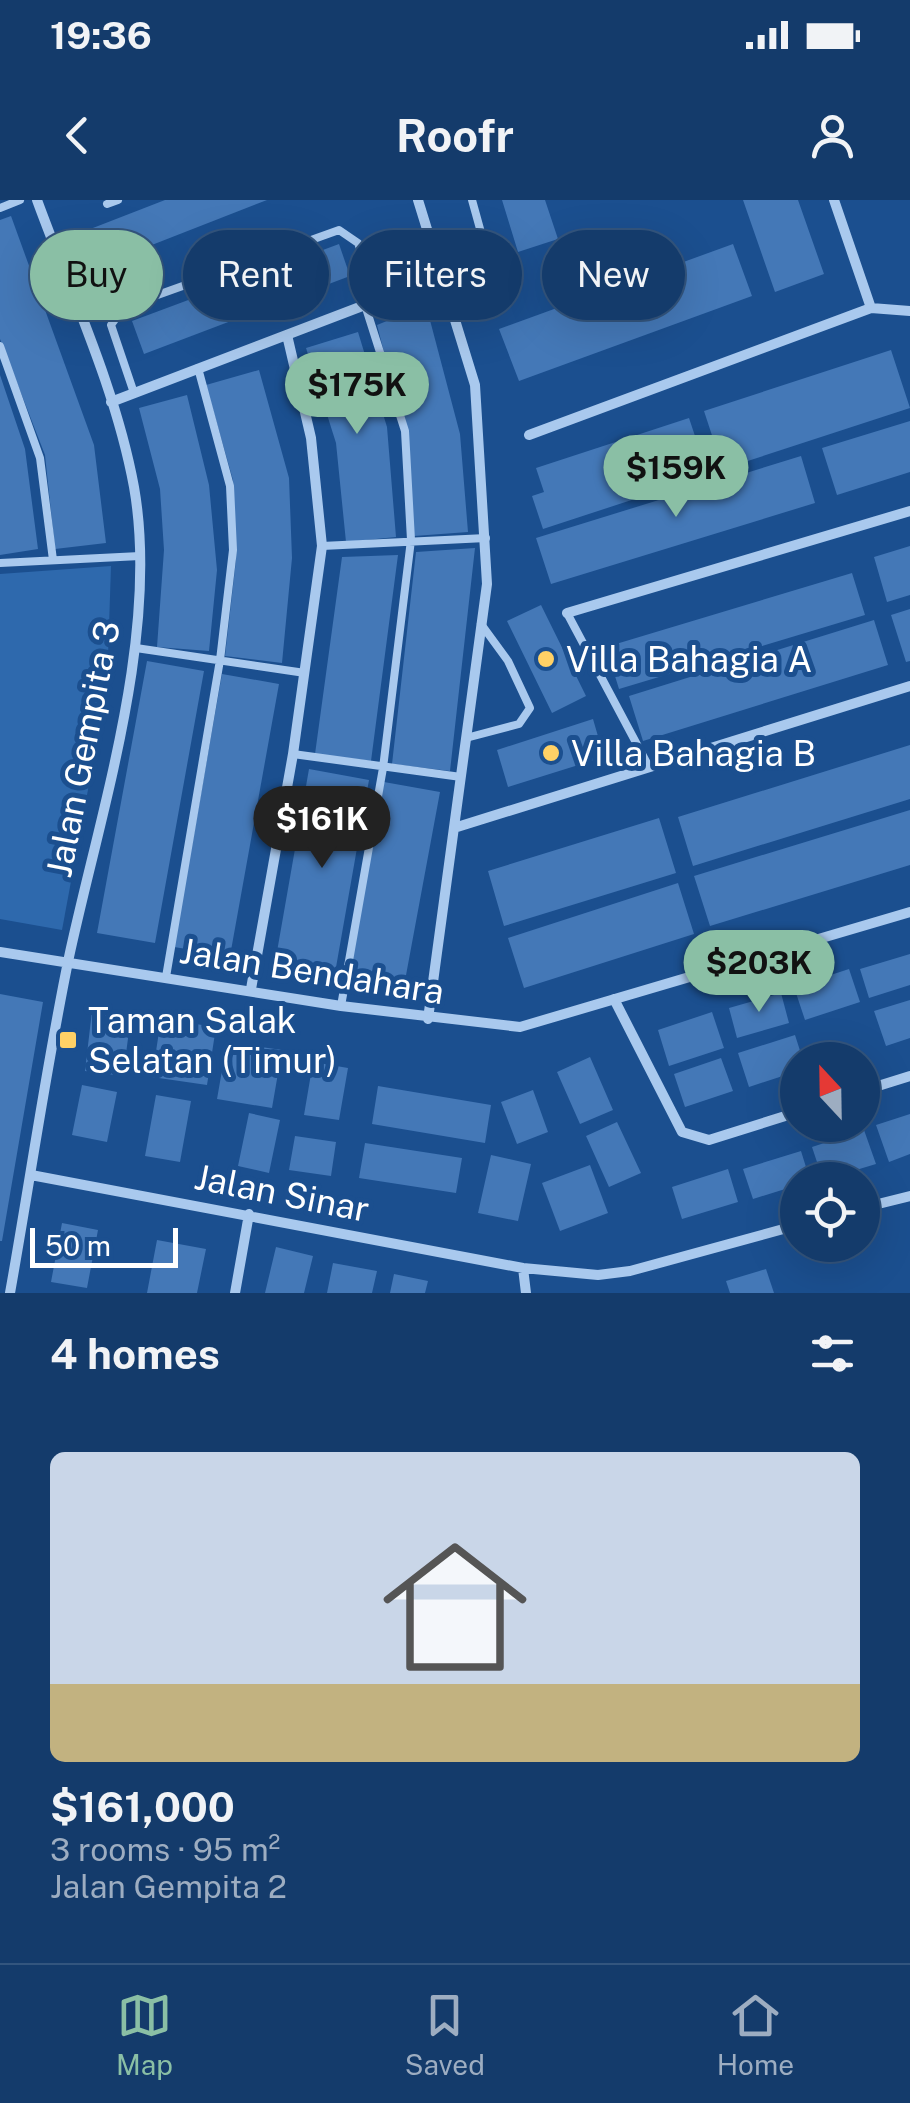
<!DOCTYPE html>
<html lang="en">
<head>
<meta charset="utf-8">
<style>
	body { margin:0; font-family:"Public Sans",sans-serif; background:#1d4271; color:#f1f3f6; height:100vh; display:flex; flex-direction:column; font-size:38px; white-space:nowrap }
	* { box-sizing:border-box; margin:0 }
	p { font-size:32px; color:#9dadc1 }
	.icon { flex:none; width:55px; height:55px; fill:none; stroke:currentColor; stroke-width:2; stroke-linecap:round; stroke-linejoin:round }
	.map { position:relative; height:1093px; overflow:hidden }
	.sheet { display:flex; flex-direction:column; background:#143b6b; flex:1 }
	.sheet>* { flex:none }
	.guide { position:absolute; left:30px; top:30px; width:850px; height:90px; display:flex; gap:20px }
	.needle { width:65px; rotate:338deg }
	.controls { position:absolute; left:780px; top:842px; display:grid; gap:20px }
	.controls a { display:grid; place-items:center; width:100px; height:100px; border-radius:50%; background:#143b6b; box-shadow:0 10px 40px #0002,0 0 0 2px #33557e; font-size:50px }
	.scale { position:absolute; left:30px; bottom:25px; width:148px; box-sizing:border-box; padding-left:10px; border:5px solid #fff; border-top:0; font-size:28px; line-height:35px; white-space:nowrap; color:#fff; -webkit-text-stroke:8px #1b4f8f; paint-order:stroke }
	.price { position:absolute; translate:-50% -85px; padding:0 22px; border-radius:35px; background:#8abfa5; color:#111; font-size:32px; line-height:65px; filter:drop-shadow(0 2px 5px #0008) }
	.price::after { content:''; position:absolute; left:50%; top:60px; width:30px; height:22px; margin-left:-15px; background:inherit; clip-path:polygon(0 0,100% 0,50% 100%) }
	.price.active { background:#222; color:#fff }
	ul { padding:0; list-style:none }
	li { display:grid; align-content:center; gap:20px; height:530px; padding:0 50px }
	li span { display:grid; place-items:center; height:310px; border-radius:15px; color:#555 }
	li>.icon { margin-inline-start:auto }
	span .icon { width:180px; height:180px; fill:#fffc; stroke-width:1 }
	li b { font-size:42px }
	h2 { display:flex; justify-content:space-between; align-items:center; height:120px; padding:0 50px; font-size:42px }
	.chip { padding:0 35px; border-radius:45px; background:#143b6b; box-shadow:0 10px 40px #0002,0 0 0 2px #33557e; font-size:35px; line-height:90px }
	.chip.active { background:#8abfa5; color:#111 }
	.status { display:flex; justify-content:space-between; align-items:center; height:70px; padding:0 50px; background:#143b6b; direction:ltr }
	.status svg { height:28px; fill:currentColor }
	header { display:flex; justify-content:space-between; align-items:center; height:130px; padding:0 50px; background:#143b6b; font-size:45px; font-weight:700 }
	.dock { display:flex; justify-content:space-around; align-items:center; height:140px; border-top:2px solid #33557e; background:#143b6b; font-size:28px; color:#9dadc1 }
	.dock a { display:grid; justify-items:center; gap:5px }
	.dock .active { color:#8abfa5 }
	.map>svg:first-child { display:block }
	.green { fill:#2e69ad }
	.building { fill:#4478b7 }
	.lines { fill:none; stroke-linecap:round; stroke-linejoin:round }
	.service { stroke:#a9c9ee; stroke-width:8 }
	.minor { stroke:#a9c9ee; stroke-width:10 }
	.poi-dot { fill:#ffd166; stroke:#1b4f8f; stroke-width:4 }
	.labels { text-anchor:middle; dominant-baseline:central; stroke-width:10; stroke-linejoin:round; paint-order:stroke }
	.poi-label { font-size:35px; fill:#fff; stroke:#1b4f8f; text-anchor:start }
	.street-label { font-size:35px; fill:#fff; stroke:#1b4f8f }
</style>
</head>
<body>
<div class="status"><b>19:36</b><svg viewBox="0 0 49 12"><path d="M0 12V9h3v3zM5 12V6h3v6zM10 12V3h3v9zM15 12V0h3v12zM26 1h20v11H26zM47 4h2v5h-2z"/></svg></div>
<header><svg class="icon" aria-label="back" viewBox="0 0 24 24"><path d="M15 5l-7 7 7 7"/></svg>Roofr<svg class="icon" aria-label="person" viewBox="0 0 24 24"><circle cx="12" cy="8" r="4"/><path d="M4 21q1-7 8-7t8 7"/></svg></header>
<div class="map">
<svg width="910" height="1093" viewBox="0 0 910 1093">
	<rect width="100%" height="100%" fill="#1b4f8f"/>
	<!-- green -->
	<path class="green" d="M111,366L107,487L62,730L0,719V374Z"/>
	<!-- building -->
	<path class="building" d="M165,0H267L93,68L80,33Z
		M502,0H545L558,39L518,52Z
		M743,0H798L824,74L775,92Z
		M11,16L94,245L106,343L55,349L45,255L0,139V20Z
		M339,44L350,76L144,154L132,121Z
		M733,44L752,96L519,181L499,129Z
		M426,105L460,234L468,332L414,336L402,221L377,125Z
		M358,132L387,227L396,337L346,342L336,243L306,148Z
		M891,150L910,208L723,269L704,211Z
		M259,170L289,278L292,358L282,463L225,456L236,360L233,280L206,185Z
		M0,175L25,249L38,349L0,355Z
		M187,195L209,285L217,370L209,451L157,447L164,350L160,289L139,208Z
		M689,218L708,275L543,329L532,296L544,292L536,268Z
		M910,221V272L837,295L822,248Z
		M801,256L815,303L551,384L536,338Z
		M910,346V395L887,402L874,357Z
		M475,348L450,571L392,564L416,352Z
		M398,355L371,561L315,554L342,357Z
		M852,373L865,415L619,489L606,447Z
		M541,405L586,496L552,513L507,421Z
		M910,409V461L906,462L891,415Z
		M874,420L888,465L643,541L629,496Z
		M147,461L204,471L155,743L97,733Z
		M222,474L279,484L230,756L174,747Z
		M593,519L604,557L508,587L497,550Z
		M910,545V599L693,666L678,617Z
		M309,569L369,580L335,773L275,763Z
		M384,582L440,592L404,786L349,776Z
		M910,610V665L710,726L694,676Z
		M659,618L676,673L504,726L488,671Z
		M678,683L694,734L524,788L508,738Z
		M910,754V785L869,798L860,769Z
		M849,769L860,802L805,820L794,787Z
		M781,793L789,823L737,838L729,808Z
		M0,794L43,802L2,1041H0Z
		M910,800V838L886,846L874,811Z
		M92,811L131,816L123,876L85,871Z
		M712,812L724,848L669,866L658,830Z
		M161,819L216,827L207,885L152,877Z
		M795,835L803,860H798V871L749,887L738,853Z
		M227,842L282,850L272,908L217,899Z
		M590,857L613,910L580,924L557,872Z
		M721,858L733,891L685,907L674,874Z
		M313,862L348,868L339,920L304,915Z
		M82,885L117,892L107,942L72,935Z
		M378,886L491,905L485,943L372,924Z
		M533,890L548,932L517,944L501,902Z
		M156,895L191,901L180,962L145,956Z
		M249,913L280,920L269,973L238,966Z
		M910,914V954L889,962L876,925Z
		M617,922L641,973L609,987L586,936Z
		M864,930L876,964L823,980L812,947Z
		M295,936L336,942L331,976L289,970Z
		M365,943L462,958L456,993L359,978Z
		M801,951L810,980H798V985L753,999L743,969Z
		M491,955L531,964L518,1021L478,1013Z
		M590,965L608,1013L560,1031L542,983Z
		M728,969L738,1002L682,1019L672,987Z
		M62,1023L98,1030L87,1088L51,1082Z
		M157,1040L206,1049L197,1093H147Z
		M276,1047L313,1056L304,1093H265Z
		M333,1063L377,1071L372,1093H327Z
		M766,1069L774,1093H730L726,1081Z
		M394,1074L428,1081L425,1093H390Z"/>
	<g class="lines">
		<!-- service -->
		<path class="service" d="M472,0L482,36
			M107,4L118,0
			M0,8L20,0
			M0,146L40,258L53,360
			M134,193L111,125L124,107L339,30L358,43L378,99
			M322,346L486,338
			M0,363L140,356
			M567,413L649,567
			M136,448L305,473
			M466,538L519,524L530,508L508,461L481,424
			M293,554L461,577
			M166,777L220,460L233,350L230,286L198,168
			M341,806L383,568L411,340L405,231L365,105"/>
		<!-- minor -->
		<path class="minor" d="M418,0L475,185L487,384L428,819
			M834,0L871,108
			M111,202L441,76
			M529,235L871,108L910,111
			M567,413L910,311
			M454,628L910,486
			M0,752L341,806L520,827L910,712
			M251,789L293,554L322,346L311,238L287,135
			M614,799L682,932L709,940L798,912
			M862,891L910,876
			M31,975L523,1068L598,1075L630,1071L798,1025
			M862,1008L910,996
			M523,1068L526,1093
			M10,1093C30,981 46,868 69,757C100,613 160,434 134,287C116,189 71,93 37,0
			M235,1093L249,1014"/>
	</g>
	<!-- markers -->
	<g class="poi-dot">
		<circle cx="546" cy="459" r="10"/>
		<circle cx="551" cy="553" r="10"/>
		<rect x="58" y="830" width="20" height="20" rx="5"/>
	</g>
	<g class="labels">
		<!-- poi labels -->
		<g class="poi-label">
			<text x="566" y="459">Villa Bahagia A</text>
			<text x="571" y="553">Villa Bahagia B</text>
			<text x="88" y="820">Taman Salak<tspan x="88" dy="40">Selatan (Timur)</tspan></text>
		</g>
		<!-- street labels -->
		<g class="street-label">
			<text transform="translate(83 549) rotate(-79)">Jalan Gempita 3</text>
			<text transform="translate(312 771) rotate(9)">Jalan Bendahara</text>
			<text transform="translate(282 993) rotate(11)">Jalan Sinar</text>
		</g>
	</g>
</svg>
<div class="controls">
<a><svg class="needle" viewBox="-14 -14 28 28"><path d="M0-13l5 13h-10z" fill="#e53935"/><path d="M0 13l5-13h-10z" fill="#9dadc1"/></svg></a>
<a><svg class="icon" aria-label="locate" viewBox="0 0 24 24"><circle cx="12" cy="12" r="6"/><path d="M12 2v4M12 18v4M2 12h4M18 12h4"/></svg></a>
</div>
<div class="scale">50 m</div>
<b class="price" style="left:357px;top:237px">$175K</b>
<b class="price" style="left:676px;top:320px">$159K</b>
<b class="price active" style="left:322px;top:671px">$161K</b>
<b class="price" style="left:759px;top:815px">$203K</b>
<div class="guide">
<a class="chip active">Buy</a>
<a class="chip">Rent</a>
<a class="chip">Filters</a>
<a class="chip">New</a>
</div>
</div>
<section class="sheet">
<h2>4 homes<svg class="icon" aria-label="filters" viewBox="0 0 24 24"><path d="M4 7h16M4 17h16"/><circle cx="9" cy="7" r="2"/><circle cx="15" cy="17" r="2"/></svg></h2>
<ul>
<li><span style="background:linear-gradient(#c9d6e8 75%,#c2b280 0)"><svg class="icon" aria-label="home" viewBox="0 0 24 24"><path d="M3 11l9-7 9 7M6 9v11h12V9"/></svg></span><div><b>$161,000</b><p>3 rooms · 95 m²</p><p>Jalan Gempita 2</p></div></li>
</ul>
</section>
<nav class="dock">
<a class="active"><svg class="icon" aria-label="map" viewBox="0 0 24 24"><path d="M3 6l6-2 6 2 6-2v14l-6 2-6-2-6 2zM9 4v14M15 6v14"/></svg>Map</a>
<a><svg class="icon" aria-label="saved" viewBox="0 0 24 24"><path d="M7 4h10v16l-5-4-5 4z"/></svg>Saved</a>
<a><svg class="icon" aria-label="home" viewBox="0 0 24 24"><path d="M3 11l9-7 9 7M6 9v11h12V9"/></svg>Home</a>
</nav>
</body>
</html>
